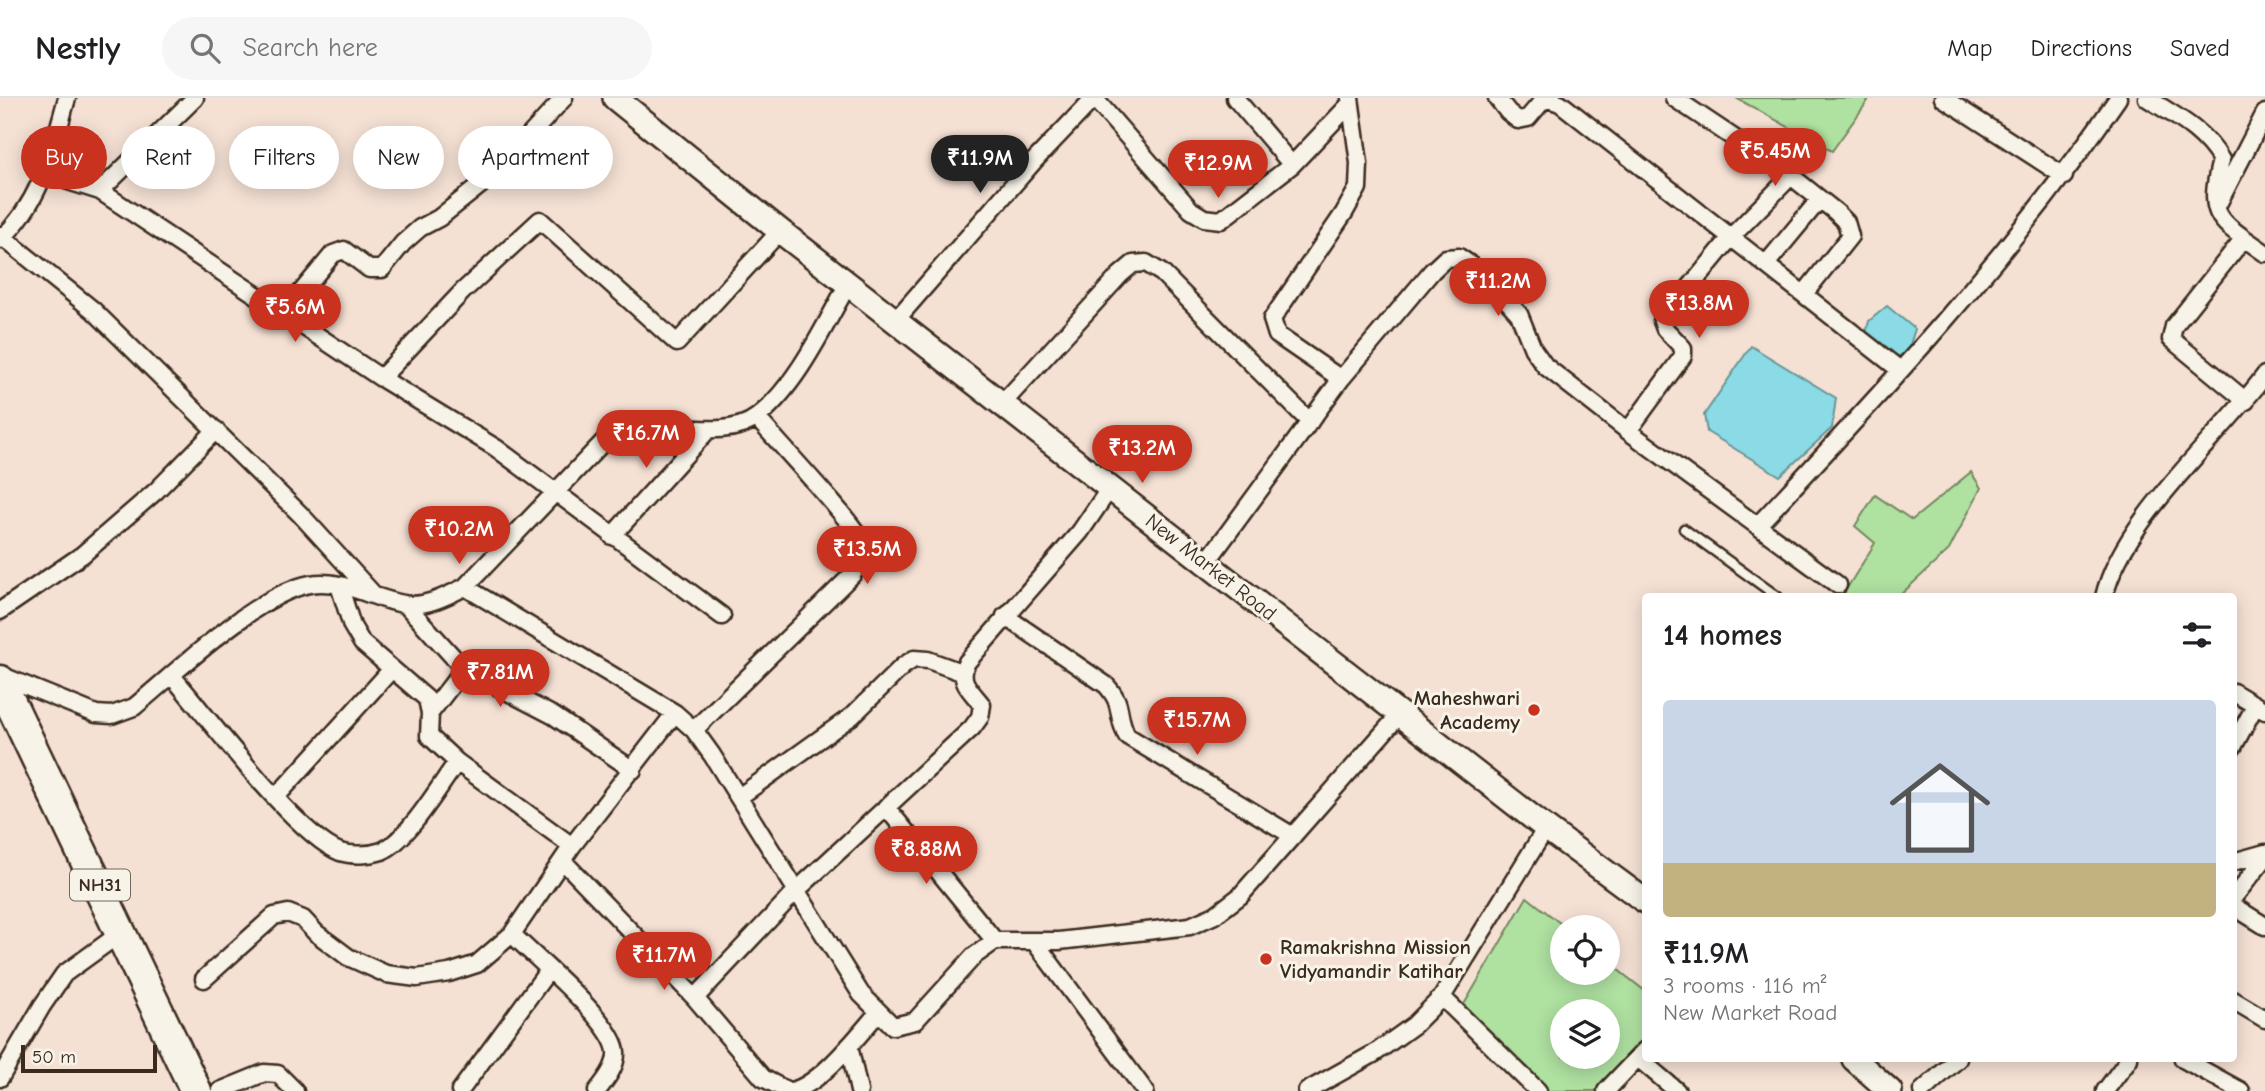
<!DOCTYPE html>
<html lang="en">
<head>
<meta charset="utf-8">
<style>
	body { margin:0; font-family:"Comic Neue",sans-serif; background:#f6f6f6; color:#202124; height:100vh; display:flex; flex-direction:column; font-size:26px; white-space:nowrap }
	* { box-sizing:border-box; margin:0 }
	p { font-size:23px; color:#757577 }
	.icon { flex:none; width:38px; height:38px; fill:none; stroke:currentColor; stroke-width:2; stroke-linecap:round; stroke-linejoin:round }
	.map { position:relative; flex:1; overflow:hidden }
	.details { position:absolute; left:1642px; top:495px; width:595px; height:469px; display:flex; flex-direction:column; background:#fff; border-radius:7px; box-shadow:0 4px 18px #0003 }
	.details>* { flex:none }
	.guide { position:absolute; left:21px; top:28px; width:665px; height:63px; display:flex; gap:14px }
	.tools { position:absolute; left:1550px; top:817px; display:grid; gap:14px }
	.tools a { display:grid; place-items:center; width:70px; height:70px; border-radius:50%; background:#fff; box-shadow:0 4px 18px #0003; font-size:35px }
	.scale { position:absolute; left:21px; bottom:18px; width:136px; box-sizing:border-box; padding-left:7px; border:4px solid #3b2a1e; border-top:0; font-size:19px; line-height:24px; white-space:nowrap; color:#3b2a1e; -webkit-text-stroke:5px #f7f3e8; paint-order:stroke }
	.price { position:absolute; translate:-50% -60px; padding:0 16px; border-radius:24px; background:#c8321e; color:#fff; font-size:23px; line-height:46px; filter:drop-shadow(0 2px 4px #0008) }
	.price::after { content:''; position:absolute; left:50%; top:42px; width:21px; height:16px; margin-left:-10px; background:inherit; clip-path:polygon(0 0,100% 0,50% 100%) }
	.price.selected { background:#222; color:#fff }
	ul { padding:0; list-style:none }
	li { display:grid; align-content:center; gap:14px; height:371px; padding:0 21px }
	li+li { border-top:2px solid #e0e0e0 }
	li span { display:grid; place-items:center; height:217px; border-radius:7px; color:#555 }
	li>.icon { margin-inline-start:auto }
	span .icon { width:126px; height:126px; fill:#fffc; stroke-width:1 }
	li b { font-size:30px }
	h2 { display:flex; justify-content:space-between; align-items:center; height:84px; padding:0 21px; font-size:30px }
	.chip { padding:0 24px; border-radius:32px; background:#fff; box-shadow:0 4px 18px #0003; font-size:24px; line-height:63px }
	.chip.selected { background:#c8321e; color:#fff }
	header { display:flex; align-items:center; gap:42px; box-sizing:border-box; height:98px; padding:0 35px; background:#fff; border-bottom:2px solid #e0e0e0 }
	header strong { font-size:33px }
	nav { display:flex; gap:38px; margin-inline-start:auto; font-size:24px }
	.search { width:490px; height:63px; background:#f6f6f6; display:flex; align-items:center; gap:18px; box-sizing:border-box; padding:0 24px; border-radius:38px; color:#757577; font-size:26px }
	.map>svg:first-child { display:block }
	.green { fill:#afe1a1; stroke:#758660; stroke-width:2; fill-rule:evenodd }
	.water { fill:#8adbe6; stroke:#6a9496; stroke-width:2 }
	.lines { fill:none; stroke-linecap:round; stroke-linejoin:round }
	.lane-casing { stroke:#3b2a1e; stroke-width:13 }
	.street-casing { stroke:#3b2a1e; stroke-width:21 }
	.secondary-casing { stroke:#3b2a1e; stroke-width:28 }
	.highway-casing { stroke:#3b2a1e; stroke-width:35 }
	.lane { stroke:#f7f3e8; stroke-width:8 }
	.street { stroke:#f7f3e8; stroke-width:16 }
	.secondary { stroke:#f7f3e8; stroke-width:23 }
	.highway { stroke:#f7f3e8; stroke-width:30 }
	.poi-dot { fill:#c8321e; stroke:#f7f3e8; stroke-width:2.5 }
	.labels { text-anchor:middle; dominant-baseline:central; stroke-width:6; stroke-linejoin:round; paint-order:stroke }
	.shield { fill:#f7f3e8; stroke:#73665b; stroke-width:2 }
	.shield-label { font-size:19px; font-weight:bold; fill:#3b2a1e }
	.street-label { font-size:21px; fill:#3b2a1e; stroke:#f7f3e8 }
	.poi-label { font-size:21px; font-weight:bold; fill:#3b2a1e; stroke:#f7f3e8; text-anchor:end }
</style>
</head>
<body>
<header>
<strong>Nestly</strong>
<div class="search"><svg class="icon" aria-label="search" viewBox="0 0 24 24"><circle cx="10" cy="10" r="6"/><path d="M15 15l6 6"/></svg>Search here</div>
<nav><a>Map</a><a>Directions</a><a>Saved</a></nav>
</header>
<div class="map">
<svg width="2265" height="993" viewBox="0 0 2265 993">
	<rect width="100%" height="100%" fill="#f5e1d4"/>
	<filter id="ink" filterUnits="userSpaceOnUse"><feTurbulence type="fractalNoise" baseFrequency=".0143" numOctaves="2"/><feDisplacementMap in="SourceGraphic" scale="14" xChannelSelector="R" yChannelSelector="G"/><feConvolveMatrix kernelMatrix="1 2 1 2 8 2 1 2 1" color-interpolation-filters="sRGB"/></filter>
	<g filter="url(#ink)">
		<!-- green -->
		<path class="green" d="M1736,0H1870L1832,53Z
			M1971,374L1981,390L1949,452L1898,499H1849L1844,495L1875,445L1855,428L1875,397L1912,422Z
			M1527,799L1565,829L1563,875H1608V864L1645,893V941L1601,993H1544L1456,920ZM1563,914H1608V959H1563Z"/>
		<!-- water -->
		<path class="water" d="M1887,208L1915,231L1907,256L1886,261L1866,235L1869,223Z
			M1751,248L1836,300L1832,330L1780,378L1707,334L1704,317Z"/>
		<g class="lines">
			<!-- lane casing -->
			<g class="lane-casing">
				<path id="lane" d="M1684,431L1778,499"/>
			</g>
			<!-- street casing -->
			<g class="street-casing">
				<path id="street" d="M1094,0L1191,112L1204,120L1221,122L1292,67L1350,6
					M1235,0L1292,67
					M1497,0L1508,14L1518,22L1528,20L1545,0L1560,5L1900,272
					M1674,0L1791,78L1836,114L1846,124L1850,138L1804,196
					M1943,0L2064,78
					M2147,0C2175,18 2204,32 2221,62C2206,121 2219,122 2265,155
					M46,76L100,93L381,280L496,350L722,518
					M100,93L195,0
					M2217,108L2265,15
					M0,137L93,212L301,417L374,497
					M2244,140L2174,228L2171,241L2246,303
					M0,142C42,103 52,53 67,0
					M1767,165L1820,101
					M283,216L333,156L344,152L369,171H382L403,145L420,130L439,120L493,77L564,0
					M895,223L1034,63L1094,0
					M381,280L463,193L540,122L677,245L780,133
					M1341,281L1277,237L1272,221L1344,115L1358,90L1359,65L1350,0
					M1002,306L1120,177L1133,166L1146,165L1162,175L1310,324
					M1628,333L1683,258V250L1665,231L1662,223L1732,138L1791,78
					M1758,427C1885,292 2013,154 2118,0
					M612,438L708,332
					M1206,465L1341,281L1432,173L1446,160L1459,159L1481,174L1519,216L1533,251L1545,268L1628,333L1838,487
					M339,487L352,528L362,545L427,601L430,615L429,638L457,664L572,748
					M465,489L675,615L694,632L712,657L861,896L893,928L915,923L974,858L995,843H1059L1190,828L1215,817L1240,798L1400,616
					M2104,499C2122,422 2218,341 2265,277
					M406,507L464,571L554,618L633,672
					M0,513L82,457L156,393L216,332
					M1005,518L1106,587C1125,608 1115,615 1127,638L1293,738
					M0,577L96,616L112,617L134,609C177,574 256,496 310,486C342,480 373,501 404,506C424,510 447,498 465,489L608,339C638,320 651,327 684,330C707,332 738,334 757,319C796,289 825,227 848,186
					M172,578C207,618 296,737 340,754C352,758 370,757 382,753C408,742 440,687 457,664
					M2233,594L2265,613
					M430,615L464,571
					M694,632L852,477C858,468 865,458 863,446C859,430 773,339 757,320
					M2233,649L2255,608
					M276,699L392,571
					M739,699L852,618L903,568L914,561L928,562L961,574
					M886,709L995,843
					M563,763L695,900L763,980L788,993
					M2233,764L2265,755
					M2233,800L2265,760
					M2233,808L2265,828
					M512,836C535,860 614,924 616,954C617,968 605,983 597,993
					M1034,843L1145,993
					M204,881L274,818L288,815L303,821L316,835L348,859L386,876L417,880L449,875L477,866L512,836L572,748L675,615
					M1442,899L1538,993
					M695,900L797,792L972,630L980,619L982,607C971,592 957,584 967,564L1080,434L1110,390
					M2233,902L2265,921
					M849,948L859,993
					M1638,960L1677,993
					M2183,961L2241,993
					M0,980L42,908L64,876L122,834
					M220,993L264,975L278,976L295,993
					M460,993L548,873
					M791,993C819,988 858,938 877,916
					M1307,993L1375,955L1414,927L1442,899L1546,730
					M1606,993L1645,952
					M1922,993L1958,961
					M2105,993L2129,961"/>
			</g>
			<!-- secondary casing -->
			<g class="secondary-casing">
				<path id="secondary" d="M615,0L780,133L1546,730L1645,803
					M1854,961L1890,993"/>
			</g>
			<!-- highway casing -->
			<g class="highway-casing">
				<path id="highway" d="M0,583L196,993"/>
			</g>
			<!-- lane -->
			<use href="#lane" class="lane"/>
			<!-- street -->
			<use href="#street" class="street"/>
			<!-- secondary -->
			<use href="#secondary" class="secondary"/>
			<!-- highway -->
			<use href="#highway" class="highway"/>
		</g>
	</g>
	<!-- markers -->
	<g class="poi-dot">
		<circle cx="1534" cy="612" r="7"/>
		<circle cx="1266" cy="861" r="7"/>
	</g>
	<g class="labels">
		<!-- shield labels -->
		<rect class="shield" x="70" y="771.5" width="60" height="31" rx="5"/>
		<g class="shield-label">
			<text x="100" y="787">NH31</text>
		</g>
		<!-- street labels -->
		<g class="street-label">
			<text transform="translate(1211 469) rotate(38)">New Market Road</text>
		</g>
		<!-- poi labels -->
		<g class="poi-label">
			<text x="1520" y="600">Maheshwari<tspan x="1520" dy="24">Academy</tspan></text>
			<text x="1280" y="849" text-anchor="start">Ramakrishna Mission<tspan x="1280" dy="24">Vidyamandir Katihar</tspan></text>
		</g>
	</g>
</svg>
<div class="tools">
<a><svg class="icon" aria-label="locate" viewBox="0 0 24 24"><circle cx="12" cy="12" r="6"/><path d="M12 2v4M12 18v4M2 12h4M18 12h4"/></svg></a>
<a><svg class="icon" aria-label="layers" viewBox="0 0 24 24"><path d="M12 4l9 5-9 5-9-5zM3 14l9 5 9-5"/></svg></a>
</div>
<div class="scale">50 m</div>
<b class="price" style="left:1775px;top:90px">₹5.45M</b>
<b class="price selected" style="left:980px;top:97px">₹11.9M</b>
<b class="price" style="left:1218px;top:102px">₹12.9M</b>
<b class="price" style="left:1498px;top:220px">₹11.2M</b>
<b class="price" style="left:1699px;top:242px">₹13.8M</b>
<b class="price" style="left:295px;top:246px">₹5.6M</b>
<b class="price" style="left:646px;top:372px">₹16.7M</b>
<b class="price" style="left:1142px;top:387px">₹13.2M</b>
<b class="price" style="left:459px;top:468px">₹10.2M</b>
<b class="price" style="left:867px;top:488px">₹13.5M</b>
<b class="price" style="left:500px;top:611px">₹7.81M</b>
<b class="price" style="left:1197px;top:659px">₹15.7M</b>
<b class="price" style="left:926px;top:788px">₹8.88M</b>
<b class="price" style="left:664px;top:894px">₹11.7M</b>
<div class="guide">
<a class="chip selected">Buy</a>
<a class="chip">Rent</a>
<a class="chip">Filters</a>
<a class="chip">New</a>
<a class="chip">Apartment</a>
</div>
<section class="details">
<h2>14 homes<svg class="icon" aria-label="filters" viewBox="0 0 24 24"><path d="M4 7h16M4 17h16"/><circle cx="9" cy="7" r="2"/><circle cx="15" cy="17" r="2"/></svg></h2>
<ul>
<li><span style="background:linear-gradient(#c9d6e8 75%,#c2b280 0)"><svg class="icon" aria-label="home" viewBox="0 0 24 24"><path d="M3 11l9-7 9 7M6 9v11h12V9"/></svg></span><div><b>₹11.9M</b><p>3 rooms · 116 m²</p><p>New Market Road</p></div></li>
</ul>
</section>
</div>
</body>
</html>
